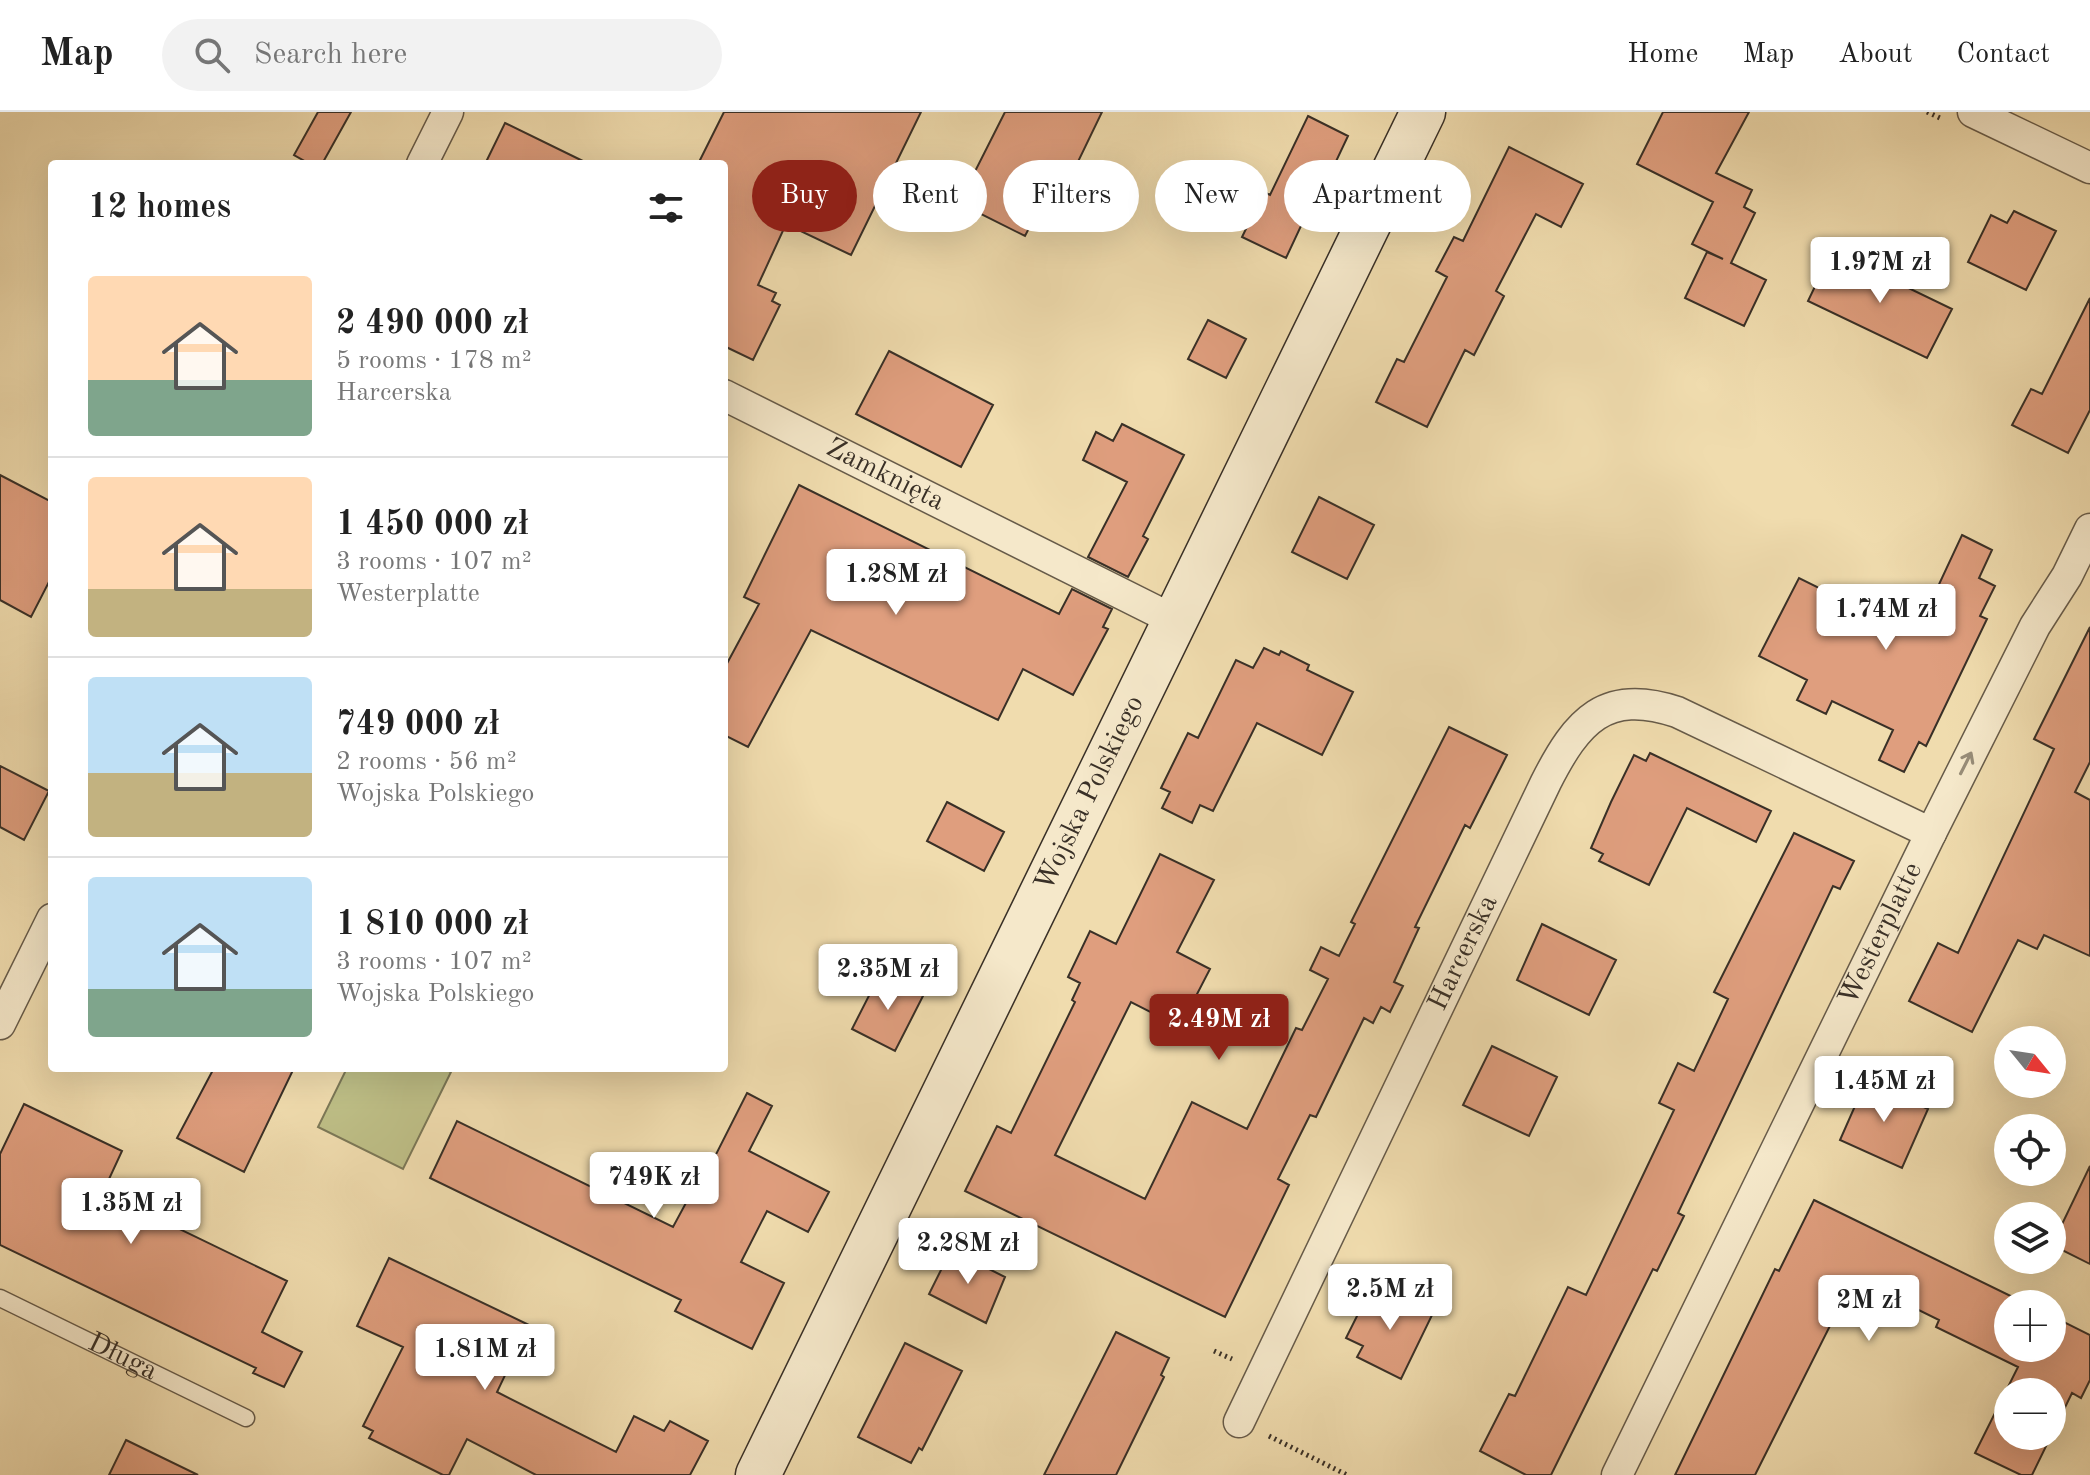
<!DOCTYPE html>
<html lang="en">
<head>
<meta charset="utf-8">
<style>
	body { margin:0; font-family:"Old Standard TT",serif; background:#f2f2f2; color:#222; height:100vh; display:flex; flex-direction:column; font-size:30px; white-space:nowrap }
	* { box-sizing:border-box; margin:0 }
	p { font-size:26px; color:#767676 }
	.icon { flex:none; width:44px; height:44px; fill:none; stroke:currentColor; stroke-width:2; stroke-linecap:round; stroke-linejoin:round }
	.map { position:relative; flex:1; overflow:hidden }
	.side { position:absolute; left:48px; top:48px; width:680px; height:912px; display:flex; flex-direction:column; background:#fff; border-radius:8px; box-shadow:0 8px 32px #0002 }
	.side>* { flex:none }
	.banner { position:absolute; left:752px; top:48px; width:760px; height:72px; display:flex; gap:16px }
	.needle { width:52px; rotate:120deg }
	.buttons { position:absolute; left:1994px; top:914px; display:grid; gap:16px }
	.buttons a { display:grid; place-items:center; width:72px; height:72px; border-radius:50%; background:#fff; box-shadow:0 8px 32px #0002; font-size:40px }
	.price { position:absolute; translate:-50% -68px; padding:0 18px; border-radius:8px; background:#fff; color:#222; font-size:26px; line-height:52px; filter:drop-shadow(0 2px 4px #0008) }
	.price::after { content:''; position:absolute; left:50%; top:48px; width:24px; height:18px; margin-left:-12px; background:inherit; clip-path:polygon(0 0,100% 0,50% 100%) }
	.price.active { background:#8f2418; color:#fff }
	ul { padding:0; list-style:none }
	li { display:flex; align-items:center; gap:24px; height:200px; padding:0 40px }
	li+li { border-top:2px solid #e0e0e0 }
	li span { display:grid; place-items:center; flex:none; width:224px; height:160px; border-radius:8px; color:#555 }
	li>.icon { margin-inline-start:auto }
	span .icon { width:96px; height:96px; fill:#fffc; stroke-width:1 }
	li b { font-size:34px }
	h2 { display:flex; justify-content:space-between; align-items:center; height:96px; padding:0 40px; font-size:34px }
	.pill { padding:0 28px; border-radius:36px; background:#fff; box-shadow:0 8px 32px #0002; font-size:28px; line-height:72px }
	.pill.active { background:#8f2418; color:#fff }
	header { display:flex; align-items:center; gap:48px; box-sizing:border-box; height:112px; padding:0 40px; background:#fff; border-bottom:2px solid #e0e0e0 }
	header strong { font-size:38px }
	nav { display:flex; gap:44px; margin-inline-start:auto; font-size:28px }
	.search { width:560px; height:72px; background:#f2f2f2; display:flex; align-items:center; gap:20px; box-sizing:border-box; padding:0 28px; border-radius:44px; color:#767676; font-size:30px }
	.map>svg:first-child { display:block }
	.green { fill:#bebf87; stroke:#7c7857; stroke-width:2 }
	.building { fill:#df9e7e; stroke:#393027; stroke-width:2 }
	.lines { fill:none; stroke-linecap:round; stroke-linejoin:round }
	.lane-casing { stroke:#675b49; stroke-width:19 }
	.street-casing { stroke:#675b49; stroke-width:33 }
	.secondary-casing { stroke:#393027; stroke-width:47 }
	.path { stroke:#393027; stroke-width:5; stroke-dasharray:2 4; stroke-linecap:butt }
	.lane { stroke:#f5e8ca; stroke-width:16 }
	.street { stroke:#f5e8ca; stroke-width:30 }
	.secondary { stroke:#f5e8ca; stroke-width:44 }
	.oneway { stroke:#978c78 }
	.labels { text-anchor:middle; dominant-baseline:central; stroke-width:7; stroke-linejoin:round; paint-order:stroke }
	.street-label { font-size:28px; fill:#393027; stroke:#f5e8ca }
</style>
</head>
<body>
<header>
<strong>Map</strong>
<div class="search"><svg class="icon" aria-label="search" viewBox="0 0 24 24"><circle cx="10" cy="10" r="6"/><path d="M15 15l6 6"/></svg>Search here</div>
<nav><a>Home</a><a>Map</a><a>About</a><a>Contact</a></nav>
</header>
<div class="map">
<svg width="2090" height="1363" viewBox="0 0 2090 1363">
	<rect width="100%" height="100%" fill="#f0dcae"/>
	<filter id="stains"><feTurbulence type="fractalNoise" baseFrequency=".0025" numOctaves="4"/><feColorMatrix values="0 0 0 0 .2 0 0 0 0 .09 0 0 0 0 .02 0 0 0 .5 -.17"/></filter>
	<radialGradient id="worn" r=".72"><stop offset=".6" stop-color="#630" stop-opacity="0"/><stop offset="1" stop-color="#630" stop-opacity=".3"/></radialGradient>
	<!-- green -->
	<path class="green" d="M347,956H442L451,960L403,1057L318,1015Z"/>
	<!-- building -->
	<path class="building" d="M318,0H351L322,52H310L294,43Z
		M724,0H921L851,143L786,112L758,173L776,181L772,189L780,193L753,248L724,234V52H698Z
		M1005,0H1102L1075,56L1063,50L1025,124L959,91Z
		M1663,0H1749L1716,61L1752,78L1744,95L1755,101L1731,151L1766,168L1744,214L1685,186L1707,140L1723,147L1692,132L1713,90L1637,52Z
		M1308,4L1348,24L1330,62L1335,65L1316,105L1307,101L1286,146L1242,125L1264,80L1270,83Z
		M505,11L589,52H485Z
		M1509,35L1583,72L1561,115L1536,102L1496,179L1504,184L1474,243L1465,238L1427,315L1376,290L1397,247L1404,250L1447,165L1436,159L1454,125L1463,129Z
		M2014,99L2056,119L2026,178L1968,150L1991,103L2007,111Z
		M1832,139L1952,197L1927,246L1808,189Z
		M2090,186V298L2068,341L2012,313L2031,277L2042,282Z
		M1208,208L1246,227L1226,266L1188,247Z
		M889,239L993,293L961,355L856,302Z
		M1122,312L1184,343L1143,424L1148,427L1128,465L1088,445L1127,370L1083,348L1096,320L1113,329Z
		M0,363L52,390V464L31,505L0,488Z
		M799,373L1059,502L1072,477L1112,497L1103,515L1108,517L1073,583L1023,557L998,608L811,518L748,635L724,623V557L759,492L744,485Z
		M1319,385L1374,413L1347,467L1292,440Z
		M1962,423L1992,438L1979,466L1995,474L1980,504L1987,507L1926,634L1919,630L1904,660L1879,648L1893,618L1832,589L1826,602L1797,588L1807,568L1759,544L1799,466L1910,521L1930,479L1935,481Z
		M2090,515V650L2075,680L2090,688V844L2044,823L2037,837L2018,828L1972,920L1909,889L1938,831L1958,841L2054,637L2034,627Z
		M1264,536L1279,543L1281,539L1309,553L1307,558L1353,580L1322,643L1257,611L1213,699L1200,693L1192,711L1162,696L1170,680L1161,676L1188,621L1198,626L1236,548L1253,556Z
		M1449,615L1507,643L1470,716L1465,713L1415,815L1419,816L1394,870L1403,874L1390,900L1381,895L1373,911L1364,906L1316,1005L1310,1003L1278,1067L1289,1073L1225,1205L965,1079L997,1014L1011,1021L1075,890L1072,888L1080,871L1068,865L1090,819L1116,832L1160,742L1214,768L1177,840L1210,857L1180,915L1131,890L1055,1043L1145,1087L1192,990L1247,1017L1296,916L1302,918L1328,867L1310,858L1321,835L1339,844L1355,812L1351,810Z
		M1650,641L1771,699L1756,730L1687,696L1649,773L1599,749L1603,742L1591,736L1611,690L1634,643L1646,649Z
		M0,654L49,679L24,728L0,715Z
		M947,690L1004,720L984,759L927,729Z
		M1794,721L1854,749L1840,777L1833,774L1678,1101L1684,1104L1657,1159L1653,1157L1551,1363H1526L1480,1339L1509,1282L1515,1284L1568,1175L1586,1183L1674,998L1659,991L1678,951L1694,959L1728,887L1714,880Z
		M1542,812L1616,848L1589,903L1517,868Z
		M880,862L923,884L895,939L852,917Z
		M1492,934L1557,965L1529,1024L1463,993Z
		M214,956H294L244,1060L177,1026Z
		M1866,969L1928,997L1902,1056L1840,1028Z
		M747,981L772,994L749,1039L829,1080L808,1120L767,1099L741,1150L784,1171L752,1237L675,1199L681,1188L430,1066L457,1009L673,1115L694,1076L698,1078Z
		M24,992L122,1039L103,1080L287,1169L262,1220L302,1240L284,1275L253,1261L256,1256L0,1133V1042Z
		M2090,1054V1152L2052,1133Z
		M1814,1088L2027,1192H2008V1236H2052V1204L2090,1223V1268L2081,1286L2072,1281L2052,1322V1280H2008V1324H2051L2032,1363H2021L1975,1341L2018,1255L1936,1215L1939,1208L1854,1166L1755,1363H1675L1775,1157L1779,1159Z
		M951,1138L1005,1165L986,1211L929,1182Z
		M389,1146L529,1213L497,1280L616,1340L634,1304L664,1319L670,1309L708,1329L690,1363H536L467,1327L449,1363H443L369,1326L373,1319L363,1314L403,1235L357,1214Z
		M1387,1176L1434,1199L1401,1267L1357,1245L1363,1234L1346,1226L1363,1192L1376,1199Z
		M1116,1220L1169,1246L1161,1263L1164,1265L1116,1363H1044Z
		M905,1231L962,1259L922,1338L919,1336L911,1351L858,1325Z
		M126,1328L198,1363H109Z"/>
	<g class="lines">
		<!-- lane casing -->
		<g class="lane-casing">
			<g id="lane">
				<path id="s1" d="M0,1186L246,1306"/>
			</g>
		</g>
		<!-- street casing -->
		<g class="street-casing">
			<g id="street">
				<path d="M1973,0L2090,56"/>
				<path d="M422,52L448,0"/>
				<path id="s2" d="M724,283L1174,508"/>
				<path d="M0,912L52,807"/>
				<path id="s3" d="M1239,1310L1546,670C1577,609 1605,576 1677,600L1931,721"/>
				<path id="s4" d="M1617,1363L1931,721L2035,514L2067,464L2090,417"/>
			</g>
		</g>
		<!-- secondary casing -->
		<g class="secondary-casing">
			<g id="secondary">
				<path id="s5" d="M758,1363L1423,0"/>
			</g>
		</g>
		<!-- path -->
		<path class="path" d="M1927,0L1940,6
			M1214,1239L1232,1247
			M1269,1324L1347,1363"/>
		<!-- lane -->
		<use href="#lane" class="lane"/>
		<!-- street -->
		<use href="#street" class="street"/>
		<!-- secondary -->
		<use href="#secondary" class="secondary"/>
	</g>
	<!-- one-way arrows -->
	<defs><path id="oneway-shaft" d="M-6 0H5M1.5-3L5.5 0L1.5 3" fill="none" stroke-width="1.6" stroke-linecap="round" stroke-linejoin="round" transform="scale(2)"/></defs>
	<use class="oneway" href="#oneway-shaft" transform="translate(1966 651) rotate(-63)"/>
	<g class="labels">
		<!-- street labels -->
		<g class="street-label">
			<text stroke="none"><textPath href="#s2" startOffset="180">Zamknięta</textPath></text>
			<text stroke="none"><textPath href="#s5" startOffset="758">Wojska Polskiego</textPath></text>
			<text stroke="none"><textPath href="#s4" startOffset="602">Westerplatte</textPath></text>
			<text stroke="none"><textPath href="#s3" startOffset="520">Harcerska</textPath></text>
			<text stroke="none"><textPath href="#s1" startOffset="136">Długa</textPath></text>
		</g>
	</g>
	<rect width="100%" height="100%" filter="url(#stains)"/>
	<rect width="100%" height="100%" fill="url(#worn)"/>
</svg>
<div class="buttons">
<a><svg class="needle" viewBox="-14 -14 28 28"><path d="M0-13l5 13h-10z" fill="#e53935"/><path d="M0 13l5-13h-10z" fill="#767676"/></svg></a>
<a><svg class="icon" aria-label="locate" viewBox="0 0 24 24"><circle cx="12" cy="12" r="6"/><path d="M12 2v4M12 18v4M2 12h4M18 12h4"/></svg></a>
<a><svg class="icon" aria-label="layers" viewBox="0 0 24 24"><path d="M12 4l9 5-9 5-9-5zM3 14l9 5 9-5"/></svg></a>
<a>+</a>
<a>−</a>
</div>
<b class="price" style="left:1880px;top:193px">1.97M zł</b>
<b class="price" style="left:896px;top:505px">1.28M zł</b>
<b class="price" style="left:1886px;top:540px">1.74M zł</b>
<b class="price" style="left:888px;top:900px">2.35M zł</b>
<b class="price active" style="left:1219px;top:950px">2.49M zł</b>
<b class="price" style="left:1884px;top:1012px">1.45M zł</b>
<b class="price" style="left:654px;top:1108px">749K zł</b>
<b class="price" style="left:131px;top:1134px">1.35M zł</b>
<b class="price" style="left:968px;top:1174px">2.28M zł</b>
<b class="price" style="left:1390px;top:1220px">2.5M zł</b>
<b class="price" style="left:1869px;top:1231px">2M zł</b>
<b class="price" style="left:485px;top:1280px">1.81M zł</b>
<div class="banner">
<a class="pill active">Buy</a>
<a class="pill">Rent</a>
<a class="pill">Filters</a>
<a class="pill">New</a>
<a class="pill">Apartment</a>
</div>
<section class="side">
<h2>12 homes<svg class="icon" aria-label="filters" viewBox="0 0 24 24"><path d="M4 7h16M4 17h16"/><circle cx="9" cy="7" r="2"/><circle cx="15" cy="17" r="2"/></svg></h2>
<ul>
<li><span style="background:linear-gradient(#ffd9b3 65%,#7fa58c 0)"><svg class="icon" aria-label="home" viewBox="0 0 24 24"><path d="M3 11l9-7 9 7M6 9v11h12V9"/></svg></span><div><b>2 490 000 zł</b><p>5 rooms · 178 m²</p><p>Harcerska</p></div></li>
<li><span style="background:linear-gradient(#ffd9b3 70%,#c2b280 0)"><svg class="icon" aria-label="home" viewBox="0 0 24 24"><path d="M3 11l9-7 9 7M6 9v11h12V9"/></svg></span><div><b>1 450 000 zł</b><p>3 rooms · 107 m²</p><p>Westerplatte</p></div></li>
<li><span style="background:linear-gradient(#bfe0f5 60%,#c2b280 0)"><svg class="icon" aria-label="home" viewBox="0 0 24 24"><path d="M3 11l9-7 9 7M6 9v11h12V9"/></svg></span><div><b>749 000 zł</b><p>2 rooms · 56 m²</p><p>Wojska Polskiego</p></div></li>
<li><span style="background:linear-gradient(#bfe0f5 70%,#7fa58c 0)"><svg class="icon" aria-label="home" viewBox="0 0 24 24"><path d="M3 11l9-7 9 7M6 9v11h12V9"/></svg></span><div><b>1 810 000 zł</b><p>3 rooms · 107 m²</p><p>Wojska Polskiego</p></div></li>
</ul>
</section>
</div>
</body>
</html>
